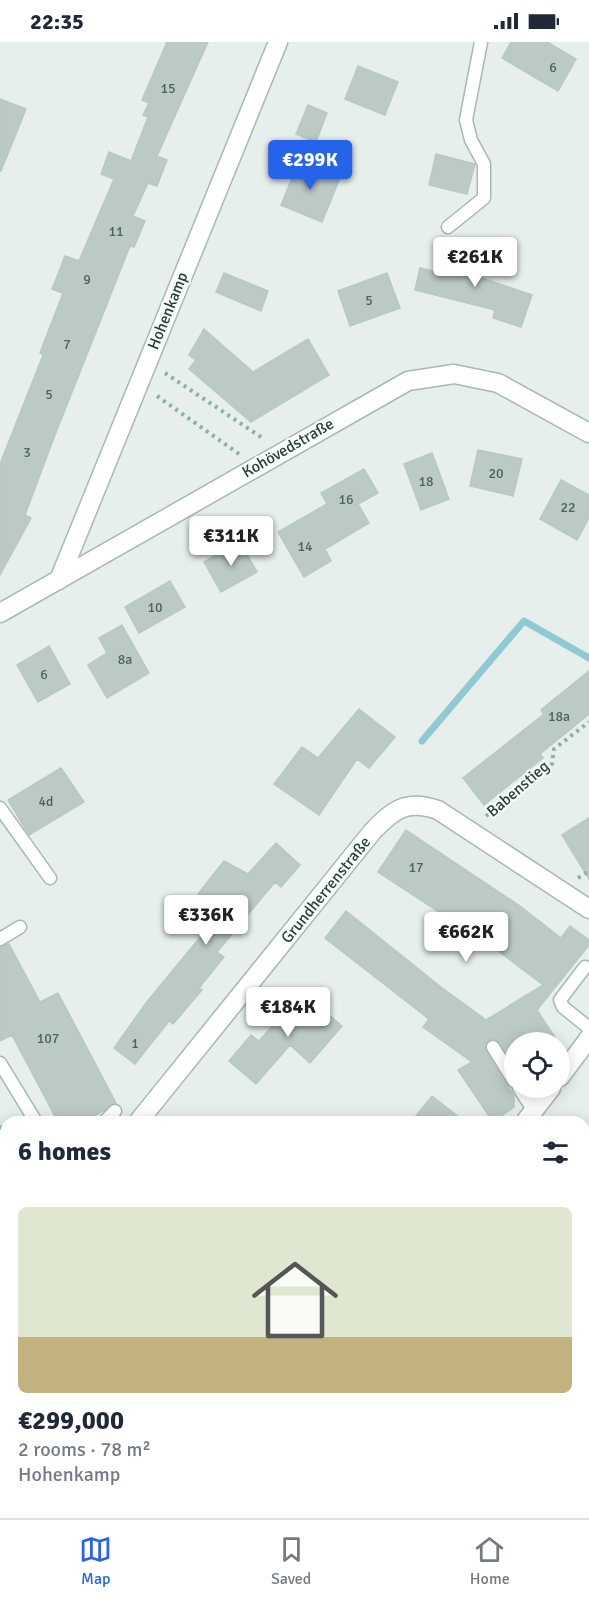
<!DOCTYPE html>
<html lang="en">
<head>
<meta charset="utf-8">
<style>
	body { margin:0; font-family:Signika,sans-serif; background:#f6f6f7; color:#1f2937; height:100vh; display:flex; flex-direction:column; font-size:22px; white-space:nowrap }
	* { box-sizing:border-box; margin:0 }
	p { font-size:20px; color:#747a83 }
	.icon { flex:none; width:33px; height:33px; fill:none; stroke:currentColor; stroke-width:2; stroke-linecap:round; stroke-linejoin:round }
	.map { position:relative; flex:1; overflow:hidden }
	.details { position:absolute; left:0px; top:1074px; width:590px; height:402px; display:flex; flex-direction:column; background:#fff; border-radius:18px 18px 0 0; box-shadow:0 3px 15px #0003 }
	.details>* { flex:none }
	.controls { position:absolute; left:504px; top:990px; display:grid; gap:12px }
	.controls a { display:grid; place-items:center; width:66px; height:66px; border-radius:50%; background:#fff; box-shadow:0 3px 15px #0003; font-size:30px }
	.price { position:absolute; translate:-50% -51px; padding:0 14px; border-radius:6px; background:#fff; color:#222; font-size:20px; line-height:39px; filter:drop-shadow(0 2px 3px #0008) }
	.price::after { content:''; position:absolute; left:50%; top:36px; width:18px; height:14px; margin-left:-9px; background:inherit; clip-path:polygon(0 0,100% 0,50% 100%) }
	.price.on { background:#2563eb; color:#fff }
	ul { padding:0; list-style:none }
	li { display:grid; align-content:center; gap:12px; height:318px; padding:0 18px }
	li span { display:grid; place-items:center; height:186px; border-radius:9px; color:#555 }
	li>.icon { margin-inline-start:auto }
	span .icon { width:108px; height:108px; fill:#fffc; stroke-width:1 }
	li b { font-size:26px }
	h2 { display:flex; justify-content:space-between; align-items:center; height:72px; padding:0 18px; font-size:26px }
	.status { display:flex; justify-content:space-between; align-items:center; height:42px; padding:0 30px; background:#fff; direction:ltr }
	.status svg { height:16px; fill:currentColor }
	.tab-bar { display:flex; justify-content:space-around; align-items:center; height:84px; border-top:2px solid #e0e1e3; background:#fff; font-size:16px; color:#747a83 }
	.tab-bar a { display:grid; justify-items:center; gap:3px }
	.tab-bar .on { color:#2563eb }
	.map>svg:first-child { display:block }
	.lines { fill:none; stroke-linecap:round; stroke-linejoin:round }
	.stream { stroke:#8ec9d4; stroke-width:7 }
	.building { fill:#bbcac4; stroke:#b8c9c2; stroke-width:1.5 }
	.service-casing { stroke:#a8b8b2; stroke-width:15 }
	.minor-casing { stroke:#a8b8b2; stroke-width:21 }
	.primary-casing { stroke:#c2cac8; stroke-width:21 }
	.path { stroke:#86b3a5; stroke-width:4; stroke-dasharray:3 4.5; stroke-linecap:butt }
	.service { stroke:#fff; stroke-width:12 }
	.minor { stroke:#fff; stroke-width:18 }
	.primary { stroke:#6aa596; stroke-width:18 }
	.labels { text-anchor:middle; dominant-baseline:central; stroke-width:4.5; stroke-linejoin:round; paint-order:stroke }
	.number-label { font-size:14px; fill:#4a645c }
	.street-label { font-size:16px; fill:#24423a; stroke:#f7fbf9 }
</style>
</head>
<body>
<div class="status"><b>22:35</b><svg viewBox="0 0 49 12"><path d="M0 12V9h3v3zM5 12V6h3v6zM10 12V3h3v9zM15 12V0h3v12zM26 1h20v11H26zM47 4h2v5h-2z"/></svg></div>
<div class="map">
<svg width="589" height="1476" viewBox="0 0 589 1476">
	<rect width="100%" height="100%" fill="#e6efeb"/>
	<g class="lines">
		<!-- stream -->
		<path class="stream" d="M422,699L524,579L589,616"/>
	</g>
	<!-- building -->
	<path class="building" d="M167,0H208L157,114L167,118L157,144L148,141L133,174L145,179L134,205L130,204L53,398L25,473L31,476L0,533V422L43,313L40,311L63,251L52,247L65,214L79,219L114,137L101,132L109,110L131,119L148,75L143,73L149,61L142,58Z
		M511,0H547L576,17L558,49L502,16Z
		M358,24L398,40L385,73L345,57Z
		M0,57L26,67L1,129H0Z
		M308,63L327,71L316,100L296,92Z
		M436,112L475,122L467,152L429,143Z
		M299,119L340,136L322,180L281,163Z
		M454,207L484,215L479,235L532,253L521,285L493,276L495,268L415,248L420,226L447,233Z
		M224,231L268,249L261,269L216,250Z
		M387,231L400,266L350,284L338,249Z
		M204,287L253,330L308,297L329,333L251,380L189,327L196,318L189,313Z
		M478,408L522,417L513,454L470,444Z
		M432,411L449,457L421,468L404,422Z
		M364,427L378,451L358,462L369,481L325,507L331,519L304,535L278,490L327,462L321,451Z
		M561,438L589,453V476L577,498L540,477Z
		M240,500L257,530L221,550L204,520Z
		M170,539L185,565L139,591L125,565Z
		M122,583L149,631L107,656L88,623L107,611L99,596Z
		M49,604L70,642L38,660L17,623Z
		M589,629V672L540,712L543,716L484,763L463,736L544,672L541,668Z
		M359,667L395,695L369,726L357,717L319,773L274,742L302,705L318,716Z
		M61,726L84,760L29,793L8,758Z
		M589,776V837L562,793Z
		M406,788L520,864L561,896L570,884L589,898V903L537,968L558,1000H514V1024L497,998H489L486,1002V1009L514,1054V1065L493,1080L458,1028L472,1020L423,985L429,977L325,896L346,869L441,945L486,978L543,943L475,891L474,893L378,830Z
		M276,801L300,823L281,845L275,840L217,910L224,915L199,946L202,948L173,982L169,979L135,1022L114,1006L146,961L220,871L198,852L224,819L248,832Z
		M9,902L40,960L58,951L116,1061L84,1080H58L12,993L0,999V905Z
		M302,950L342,984L310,1021L290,1003L256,1042L229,1019L251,993L259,999Z
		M432,1054L465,1080H411Z"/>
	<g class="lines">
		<!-- service casing -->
		<g class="service-casing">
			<path id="service" d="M448,185L484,156V122L471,98L466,78L481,0
				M0,766L50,836
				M0,897L20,885
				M585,925L560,958L563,965L589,986
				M493,1005L514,1039
				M0,1021L36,1080
				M519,1046L534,1069
				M104,1080L115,1069
				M0,1127L6,1122"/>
		</g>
		<!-- minor casing -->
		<g class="minor-casing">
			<path id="minor" d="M59,538L278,0
				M0,571L408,339L454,332L498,341L589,391
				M560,1035L589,996
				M138,1080L372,790C393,768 406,757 438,768L589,867
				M525,1080L551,1046
				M92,1476L97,1470
				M574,1476L589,1468"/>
		</g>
		<!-- primary casing -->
		<g class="primary-casing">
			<path id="primary" d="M0,1165L6,1175
				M166,1470L169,1476"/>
		</g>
		<!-- path -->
		<path class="path" d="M165,331L264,397
			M157,354L239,412
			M486,774L552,722L554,707L589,680
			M578,836L589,829
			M0,1084L6,1095
			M584,1112L589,1116
			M0,1259L6,1270
			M120,1470L124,1476
			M217,1470L221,1476"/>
		<!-- service -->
		<use href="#service" class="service"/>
		<!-- minor -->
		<use href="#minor" class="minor"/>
		<!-- primary -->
		<use href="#primary" class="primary"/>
	</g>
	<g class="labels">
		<!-- number labels -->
		<g class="number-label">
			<text x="553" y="25">6</text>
			<text x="168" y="46">15</text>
			<text x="116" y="189">11</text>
			<text x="87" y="237">9</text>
			<text x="369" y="258">5</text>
			<text x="67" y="302">7</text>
			<text x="49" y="352">5</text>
			<text x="27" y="410">3</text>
			<text x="496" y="431">20</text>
			<text x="426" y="439">18</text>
			<text x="346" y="457">16</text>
			<text x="568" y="465">22</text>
			<text x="305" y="504">14</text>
			<text x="155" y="565">10</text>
			<text x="125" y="617">8a</text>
			<text x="44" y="632">6</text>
			<text x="559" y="674">18a</text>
			<text x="46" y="759">4d</text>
			<text x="416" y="825">17</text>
			<text x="48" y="996">107</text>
			<text x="135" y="1001">1</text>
		</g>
		<!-- street labels -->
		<g class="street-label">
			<text transform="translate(168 269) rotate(-68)">Hohenkamp</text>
			<text transform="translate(288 406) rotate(-30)">Kohövedstraße</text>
			<text transform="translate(518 747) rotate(-41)">Babenstieg</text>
			<text transform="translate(326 848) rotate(-51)">Grundherrenstraße</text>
		</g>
	</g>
</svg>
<div class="controls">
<a><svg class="icon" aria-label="locate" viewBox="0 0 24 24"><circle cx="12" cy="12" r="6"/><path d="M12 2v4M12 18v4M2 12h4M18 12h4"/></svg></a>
</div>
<b class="price on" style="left:310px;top:149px">€299K</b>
<b class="price" style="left:475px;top:246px">€261K</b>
<b class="price" style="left:231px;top:525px">€311K</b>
<b class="price" style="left:206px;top:904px">€336K</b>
<b class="price" style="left:466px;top:921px">€662K</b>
<b class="price" style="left:288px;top:996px">€184K</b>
<section class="details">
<h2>6 homes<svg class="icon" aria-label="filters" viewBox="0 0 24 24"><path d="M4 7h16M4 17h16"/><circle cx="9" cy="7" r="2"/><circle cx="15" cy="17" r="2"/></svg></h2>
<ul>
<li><span style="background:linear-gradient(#dfe7d0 70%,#c2b280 0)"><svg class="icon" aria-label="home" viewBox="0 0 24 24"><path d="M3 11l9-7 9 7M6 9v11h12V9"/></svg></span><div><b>€299,000</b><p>2 rooms · 78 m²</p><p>Hohenkamp</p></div></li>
</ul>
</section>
</div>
<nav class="tab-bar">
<a class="on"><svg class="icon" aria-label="map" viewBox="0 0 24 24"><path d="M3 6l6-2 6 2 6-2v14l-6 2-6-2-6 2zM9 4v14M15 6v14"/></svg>Map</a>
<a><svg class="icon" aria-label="saved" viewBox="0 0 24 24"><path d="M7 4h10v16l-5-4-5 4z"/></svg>Saved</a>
<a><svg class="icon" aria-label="home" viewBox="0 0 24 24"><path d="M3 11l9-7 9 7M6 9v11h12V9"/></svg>Home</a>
</nav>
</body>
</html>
